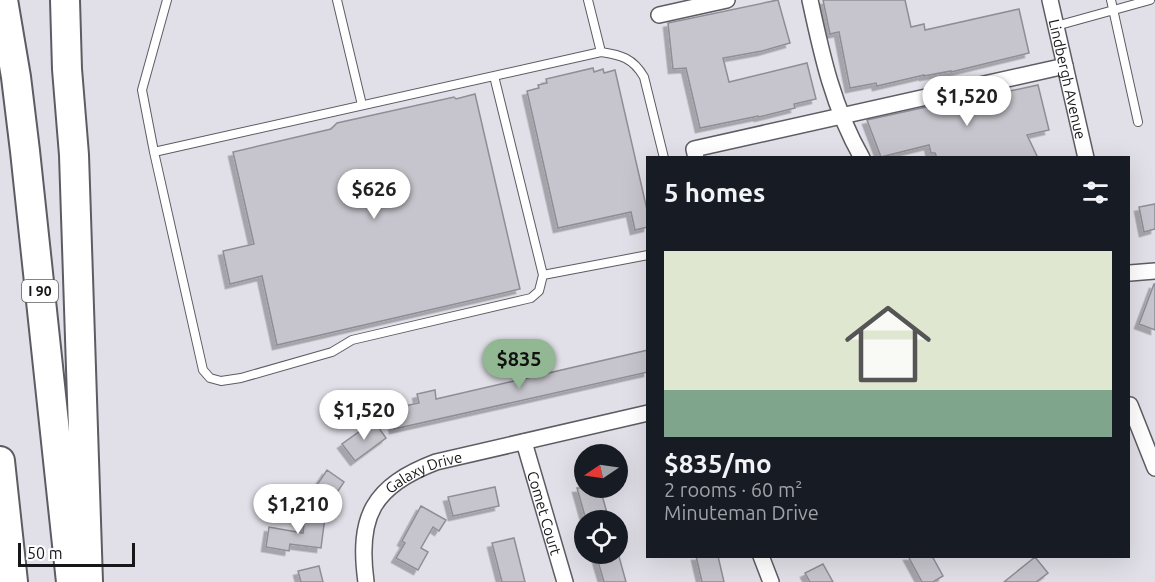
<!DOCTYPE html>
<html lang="en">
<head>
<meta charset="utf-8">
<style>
	body { margin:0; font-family:Ubuntu,sans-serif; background:#20242c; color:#f1f3f6; height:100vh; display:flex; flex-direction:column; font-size:22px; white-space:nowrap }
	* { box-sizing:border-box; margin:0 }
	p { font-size:20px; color:#9ea1a6 }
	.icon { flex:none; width:33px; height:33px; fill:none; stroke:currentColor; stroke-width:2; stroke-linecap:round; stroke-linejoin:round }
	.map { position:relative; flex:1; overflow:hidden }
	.drawer { position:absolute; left:646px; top:156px; width:484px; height:402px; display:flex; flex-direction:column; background:#171b24; border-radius:0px; box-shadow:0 6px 24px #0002 }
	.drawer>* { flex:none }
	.needle { width:39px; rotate:257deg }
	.fabs { position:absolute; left:574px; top:444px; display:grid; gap:12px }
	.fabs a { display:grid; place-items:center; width:54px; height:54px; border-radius:50%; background:#171b24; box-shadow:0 6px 24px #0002; font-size:30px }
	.scale { position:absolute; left:18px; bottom:15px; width:117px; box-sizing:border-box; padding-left:6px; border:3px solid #171719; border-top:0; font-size:16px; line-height:21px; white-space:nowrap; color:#171719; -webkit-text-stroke:4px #fff; paint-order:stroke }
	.price { position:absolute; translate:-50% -51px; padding:0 14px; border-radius:21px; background:#fff; color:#222; font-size:20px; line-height:39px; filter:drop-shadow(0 2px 3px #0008) }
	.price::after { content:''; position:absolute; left:50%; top:36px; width:18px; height:14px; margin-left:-9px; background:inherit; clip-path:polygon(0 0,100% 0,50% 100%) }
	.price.selected { background:#92b893; color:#111 }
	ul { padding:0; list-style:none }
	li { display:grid; align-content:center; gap:12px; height:318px; padding:0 18px }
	li span { display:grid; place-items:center; height:186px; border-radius:0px; color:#555 }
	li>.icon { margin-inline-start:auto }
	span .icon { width:108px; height:108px; fill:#fffc; stroke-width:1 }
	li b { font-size:26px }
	h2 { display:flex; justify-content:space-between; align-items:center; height:72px; padding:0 18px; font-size:26px }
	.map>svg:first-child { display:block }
	.building { fill:#c6c5cd; stroke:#8f8e95; stroke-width:1.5; filter:url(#shadow) }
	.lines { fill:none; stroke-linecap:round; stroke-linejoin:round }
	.service-casing { stroke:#5d5c63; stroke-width:10 }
	.minor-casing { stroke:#5d5c63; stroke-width:18 }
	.motorway-casing { stroke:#5d5c63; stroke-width:32 }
	.service { stroke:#fff; stroke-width:8 }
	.minor { stroke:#fff; stroke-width:15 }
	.motorway { stroke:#fff; stroke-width:28 }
	.labels { text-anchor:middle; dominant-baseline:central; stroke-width:6; stroke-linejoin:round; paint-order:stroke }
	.shield { fill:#fff; stroke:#5d5d5e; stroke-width:1.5 }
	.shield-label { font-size:14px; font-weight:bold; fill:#171719 }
	.street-label { font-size:15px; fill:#171719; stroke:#fff }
</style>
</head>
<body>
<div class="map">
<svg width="1155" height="582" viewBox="0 0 1155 582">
	<defs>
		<filter id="shadow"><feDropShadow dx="-4.5" dy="4.5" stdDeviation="0" flood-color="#0004"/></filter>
	</defs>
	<rect width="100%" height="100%" fill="#e1e0e8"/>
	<!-- building -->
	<path class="building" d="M778,0L790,43L762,51L723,58L729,82L807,63L816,99L794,104L795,108L759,117L758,116L700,128L686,68L673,69L668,23Z
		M823,0H905L911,27L924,24L925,30L1019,9L1029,53L951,72V71L924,76V75L877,86L876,83L850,88L839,32L830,34Z
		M593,68L594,72L603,69L604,73L615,70L648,214V227L635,230L631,212L558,228L527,91L539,88L538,85L547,83L546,79Z
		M1038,85L1049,130L1027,135L1038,158H937L935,153H931L929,145L881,157L867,120L986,94V96Z
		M475,94L520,289L277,345L262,276L230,284L223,251L254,244L233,152L331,129L337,123L454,97L456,99Z
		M1155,204V229L1144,232L1139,207Z
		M1154,284H1155V330L1139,324Z
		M648,350V372L394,429L390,409L419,403L417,394L435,390L436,399Z
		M374,421L386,438L355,461L342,444Z
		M327,470L344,482L328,506L311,494Z
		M495,487L499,506L453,516L448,497Z
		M577,488H600L609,520H586Z
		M421,506L446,520L439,531L433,527L421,548L428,552L418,570L396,558L405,543L402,541Z
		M305,515L325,517L321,548L290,544L289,551L266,547L269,527L303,533Z
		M514,538L525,582H502L492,543Z
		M618,553L626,582H604L597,558Z
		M696,556H718L724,582H702Z
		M908,556H932L943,576L933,582H922Z
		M1035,557L1048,573L1036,582H1004Z
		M823,564L833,582H810L805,573Z
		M319,566L323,582H301L298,571Z"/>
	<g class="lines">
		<!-- service casing -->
		<g class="service-casing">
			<path id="service" d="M167,0L142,90L154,152L601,52L588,0
				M337,0L362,105
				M1111,0L1138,122
				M1056,26L1150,0
				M601,52C621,55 633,58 644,77L664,158
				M494,76L543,275L648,255
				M154,152L203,370L210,378L221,381L241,378L332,352L352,340L531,298L539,291L543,275"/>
		</g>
		<!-- minor casing -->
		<g class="minor-casing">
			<g id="minor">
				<path d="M810,0C822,56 833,107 862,158"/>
				<path id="s1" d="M1050,0L1086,158"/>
				<path d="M659,15L727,0"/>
				<path d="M696,158L694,149L1065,66"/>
				<path d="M1130,273L1155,271"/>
				<path d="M1130,405L1155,468"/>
				<path id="s2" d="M524,442L565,582"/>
				<path d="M761,556L771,582"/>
				<path id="s3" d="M366,582C357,516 373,486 436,462L648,413"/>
			</g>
		</g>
		<!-- motorway casing -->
		<g class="motorway-casing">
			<path id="motorway" d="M3,0L16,77L25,151L71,582
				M65,0L67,69L74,155L88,582
				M0,461L13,582"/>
		</g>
		<!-- service -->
		<use href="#service" class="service"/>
		<!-- minor -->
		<use href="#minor" class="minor"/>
		<!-- motorway -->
		<use href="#motorway" class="motorway"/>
	</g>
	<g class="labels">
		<!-- shield labels -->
		<rect class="shield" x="22" y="280" width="36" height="22" rx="4.5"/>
		<g class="shield-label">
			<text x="40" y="291">I 90</text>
		</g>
		<!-- street labels -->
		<g class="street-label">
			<text stroke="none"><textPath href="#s1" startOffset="81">Lindbergh Avenue</textPath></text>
			<text stroke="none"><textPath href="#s3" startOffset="140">Galaxy Drive</textPath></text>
			<text stroke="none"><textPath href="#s2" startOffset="74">Comet Court</textPath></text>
		</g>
	</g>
</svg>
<div class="fabs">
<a><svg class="needle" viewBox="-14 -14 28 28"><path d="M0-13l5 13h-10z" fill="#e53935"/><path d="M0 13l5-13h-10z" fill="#9ea1a6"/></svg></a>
<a><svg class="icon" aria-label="locate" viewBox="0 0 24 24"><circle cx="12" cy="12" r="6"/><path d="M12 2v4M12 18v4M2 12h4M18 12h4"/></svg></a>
</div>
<div class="scale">50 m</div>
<b class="price" style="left:967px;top:127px">$1,520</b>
<b class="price" style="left:374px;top:220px">$626</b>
<b class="price selected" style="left:519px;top:390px">$835</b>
<b class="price" style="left:364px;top:441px">$1,520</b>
<b class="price" style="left:298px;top:535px">$1,210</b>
<section class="drawer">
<h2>5 homes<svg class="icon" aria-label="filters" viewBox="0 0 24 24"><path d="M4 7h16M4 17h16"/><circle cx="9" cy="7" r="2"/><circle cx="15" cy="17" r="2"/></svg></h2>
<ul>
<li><span style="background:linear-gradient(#dfe7d0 75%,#7fa58c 0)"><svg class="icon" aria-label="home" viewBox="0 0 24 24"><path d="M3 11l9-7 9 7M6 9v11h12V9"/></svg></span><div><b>$835/mo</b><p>2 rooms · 60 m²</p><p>Minuteman Drive</p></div></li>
</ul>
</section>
</div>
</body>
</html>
